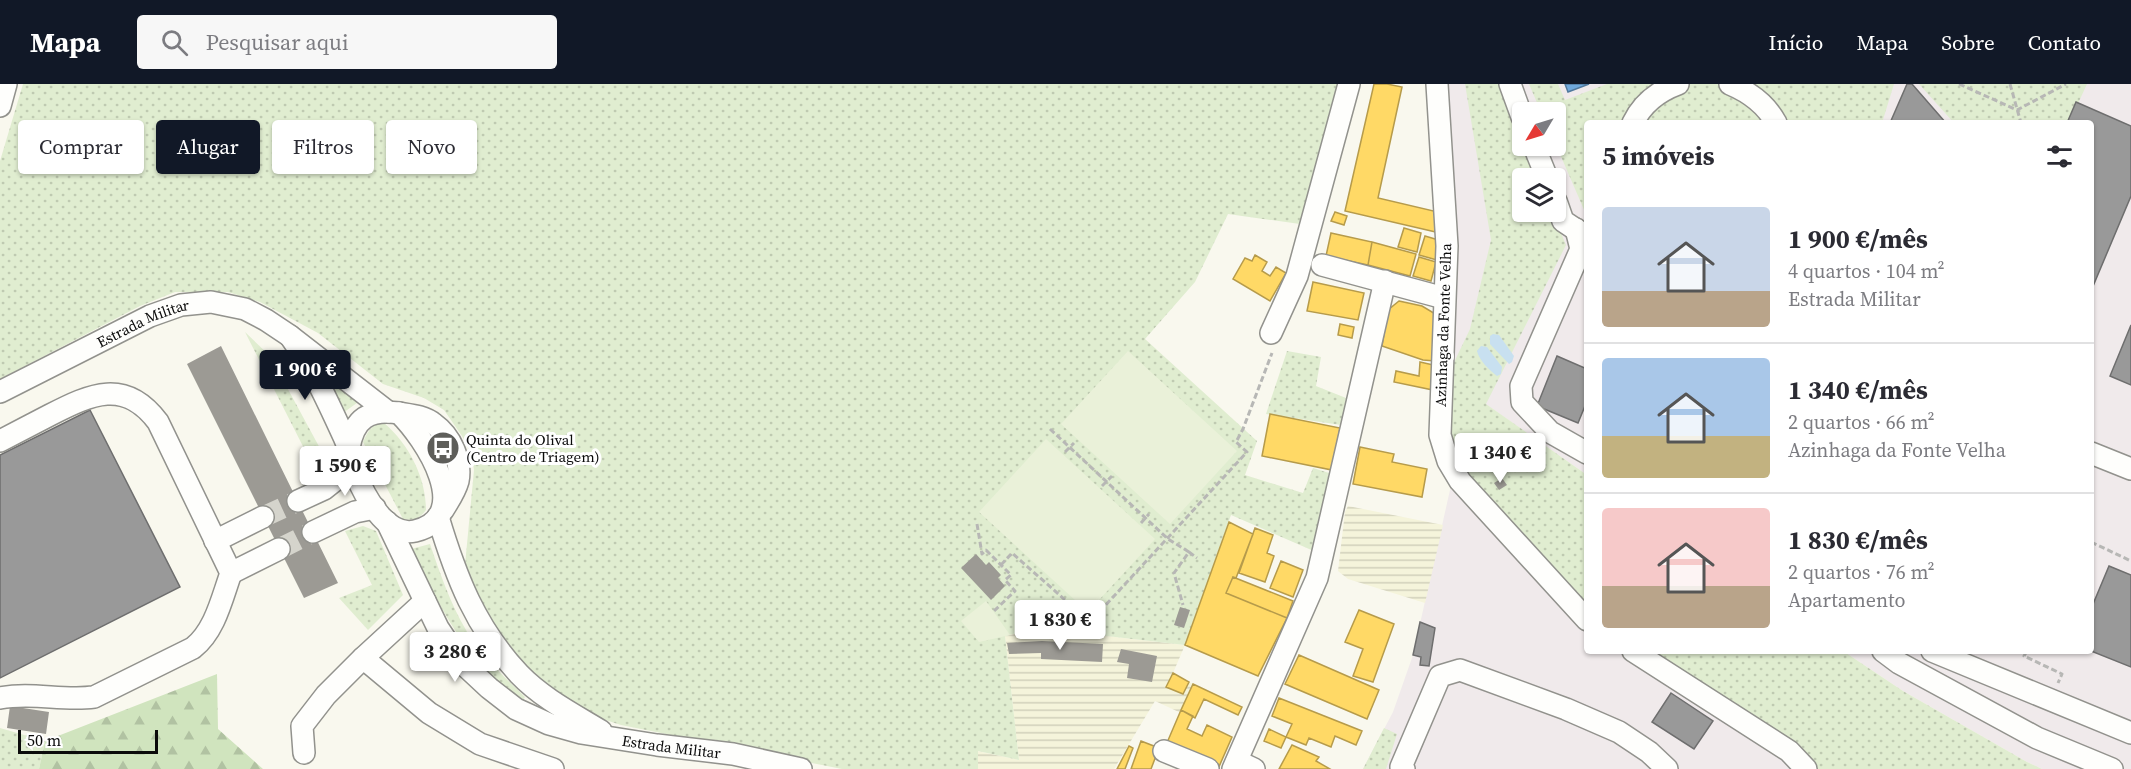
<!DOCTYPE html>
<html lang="pt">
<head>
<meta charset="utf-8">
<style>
	body { margin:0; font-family:"Source Serif 4",serif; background:#f7f7f7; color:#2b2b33; height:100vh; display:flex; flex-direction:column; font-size:22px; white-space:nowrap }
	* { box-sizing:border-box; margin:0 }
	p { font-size:20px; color:#7c7c81 }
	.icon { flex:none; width:33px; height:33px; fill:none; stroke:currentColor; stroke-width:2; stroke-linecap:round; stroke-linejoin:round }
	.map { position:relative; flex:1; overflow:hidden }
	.sheet { position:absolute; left:1584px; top:36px; width:510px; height:534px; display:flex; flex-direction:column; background:#fff; border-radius:6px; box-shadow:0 2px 4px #0004 }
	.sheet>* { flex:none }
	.hud { position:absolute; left:18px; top:36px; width:570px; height:54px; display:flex; gap:12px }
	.needle { width:39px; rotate:232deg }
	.buttons { position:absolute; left:1512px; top:18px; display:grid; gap:12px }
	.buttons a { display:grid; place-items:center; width:54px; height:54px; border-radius:6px; background:#fff; box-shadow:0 2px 4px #0004; font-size:30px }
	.scale { position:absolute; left:18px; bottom:15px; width:140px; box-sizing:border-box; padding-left:6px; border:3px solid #0b0b0b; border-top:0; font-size:16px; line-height:21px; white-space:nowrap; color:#0b0b0b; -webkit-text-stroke:4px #fff; paint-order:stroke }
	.price { position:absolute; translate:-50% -51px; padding:0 14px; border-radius:6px; background:#fff; color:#222; font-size:20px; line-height:39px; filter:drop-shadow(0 2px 3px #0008) }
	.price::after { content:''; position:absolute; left:50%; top:36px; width:18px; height:14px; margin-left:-9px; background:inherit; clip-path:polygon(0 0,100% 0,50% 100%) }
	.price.on { background:#111827; color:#fff }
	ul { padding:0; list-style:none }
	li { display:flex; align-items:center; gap:18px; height:150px; padding:0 18px }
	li+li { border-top:2px solid #e1e1e2 }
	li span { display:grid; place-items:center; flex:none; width:168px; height:120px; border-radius:6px; color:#555 }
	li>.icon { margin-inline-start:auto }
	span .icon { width:72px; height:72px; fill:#fffc; stroke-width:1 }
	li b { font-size:26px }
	h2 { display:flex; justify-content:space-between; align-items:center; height:72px; padding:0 18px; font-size:26px }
	.tag { padding:0 21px; border-radius:6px; background:#fff; box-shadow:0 2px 4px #0004; font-size:21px; line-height:54px }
	.tag.on { background:#111827; color:#fff }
	header { display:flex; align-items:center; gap:36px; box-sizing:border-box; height:84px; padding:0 30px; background:#111827; color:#fff }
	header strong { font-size:28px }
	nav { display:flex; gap:33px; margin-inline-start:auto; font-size:21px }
	.search { width:420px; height:54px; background:#f7f7f7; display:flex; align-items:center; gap:15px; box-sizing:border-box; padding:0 21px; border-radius:6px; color:#7c7c81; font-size:22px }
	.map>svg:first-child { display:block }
	.industrial { fill:#f0eaeb; fill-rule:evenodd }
	.farmland { fill:url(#farmland-rules) }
	.grass { fill:url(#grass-dots) }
	.forest { fill:url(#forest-firs) }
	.pitch { fill:#eaf1d9 }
	.water { fill:#c8e0f0 }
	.homes { fill:#ffd966; stroke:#b69b4b; stroke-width:1.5 }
	.schools { fill:#6fa8dc; stroke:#51799d; stroke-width:1.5 }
	.industry { fill:#999; stroke:#6e6e6e; stroke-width:1.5 }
	.building { fill:#9c9a94 }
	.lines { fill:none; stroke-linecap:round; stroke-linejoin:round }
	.minor-tunnel { stroke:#d5d4cc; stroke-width:21; stroke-dasharray:21 10; stroke-linecap:butt }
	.minor-casing { stroke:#92928d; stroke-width:24 }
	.path { stroke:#b7b7b5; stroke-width:3; stroke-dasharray:6 3; stroke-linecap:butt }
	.minor { stroke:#fefefc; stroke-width:21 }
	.labels { text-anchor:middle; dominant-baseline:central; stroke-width:6; stroke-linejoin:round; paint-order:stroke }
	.street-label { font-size:15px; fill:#0b0b0b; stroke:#fff }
	.poi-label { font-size:15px; fill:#0b0b0b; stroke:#fff; text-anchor:start }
</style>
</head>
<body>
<header>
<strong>Mapa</strong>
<div class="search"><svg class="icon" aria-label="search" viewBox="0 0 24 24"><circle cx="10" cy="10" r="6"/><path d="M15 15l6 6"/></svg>Pesquisar aqui</div>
<nav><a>Início</a><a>Mapa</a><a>Sobre</a><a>Contato</a></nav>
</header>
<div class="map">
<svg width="2131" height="685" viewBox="0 0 2131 685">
	<defs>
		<pattern id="farmland-rules" width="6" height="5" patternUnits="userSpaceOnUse" patternTransform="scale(1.5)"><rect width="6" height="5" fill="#f5f4db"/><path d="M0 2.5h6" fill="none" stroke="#d1d0bb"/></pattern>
		<pattern id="grass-dots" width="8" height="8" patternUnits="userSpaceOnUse" patternTransform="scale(1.5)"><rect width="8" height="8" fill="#e0edd0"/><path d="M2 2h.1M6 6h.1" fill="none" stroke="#bfcab1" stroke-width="1.8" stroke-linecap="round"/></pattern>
		<pattern id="forest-firs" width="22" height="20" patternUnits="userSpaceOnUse" patternTransform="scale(1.5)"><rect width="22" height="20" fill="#d0e4be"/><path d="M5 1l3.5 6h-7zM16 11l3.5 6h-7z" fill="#b1c2a2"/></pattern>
	</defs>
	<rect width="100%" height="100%" fill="#f9f8ee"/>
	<!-- industrial -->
	<path class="industrial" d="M1446,0H2131V685H2042L2027,678L1903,607L1843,567H2091V39H1587V391L1447,293L1457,135ZM1522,28H1556V62H1522ZM1522,94H1556V128H1522Z
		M1452,397L1587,545V567H1620L1783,674L1793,685H1363L1393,628L1413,571Z"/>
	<!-- farmland -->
	<path class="farmland" d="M1348,422L1443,441L1425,519L1348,495L1338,487L1345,428Z
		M1037,544L1185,561L1173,589L1193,600L1181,629L1155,617L1114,685H978L977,667L1019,676L1005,552Z"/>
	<!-- grass -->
	<path class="grass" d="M23,0H1337L1307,141L1228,130L1195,198L1145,255L1257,357L1245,391L1303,409L1313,384L1329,389L1316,468L1231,431L1185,561L1037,544L1005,552L1019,676L978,667V685H842L621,641L596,633L545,601L524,585L499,554L477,516L465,481L474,386L472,371L462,352L444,326L424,314L383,300L318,249L260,218L228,208H175L140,222L0,295V77Z
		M1465,0H1499L1522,56V62H1525L1539,94H1522V128H1552L1566,161L1486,320L1587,391V525L1467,390L1456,372L1448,348L1447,293L1470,245L1491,156Z
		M1529,0H1558L1565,16L1607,0H1894L1882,39H1587V129L1585,128L1556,61V28H1541Z
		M1919,0H2087L2069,39H1954Z
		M245,248L270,272L322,368V377L317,390Z
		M1287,267L1321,273L1316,302L1346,314L1341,341L1266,330Z
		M329,293L361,316L343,329L325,295Z
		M384,339C409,360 426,394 426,426C419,435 414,437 403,435L363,358C368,348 371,340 384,339Z
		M363,442L376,447L403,511L368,546L339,514L372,501L345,447Z
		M430,460C440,489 450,519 466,546C481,571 504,593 525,613L523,616C514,613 508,606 501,600C459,564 436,514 411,465Z
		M1650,567H1843L1903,607L2027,678L2042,685H1817L1797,663Z
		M0,644L45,657L39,685H0Z
		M1384,644L1397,650L1386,685H1363Z"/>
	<!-- forest -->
	<path class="forest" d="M217,590L218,645L263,685H39L45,657Z"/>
	<!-- pitch -->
	<path class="pitch" d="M1128,267L1237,367L1170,440L1061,340Z
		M1046,355L1155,455L1088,528L979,428Z
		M986,517L1010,551L979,558L961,537Z"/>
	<!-- water -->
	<path class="water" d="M1493,250L1499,251L1514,272L1512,278L1509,280L1490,260V252Z
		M1481,262L1487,263L1502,283L1501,290L1497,292C1489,286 1479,276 1477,267Z"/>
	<!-- homes -->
	<path class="homes" d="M1374,0H1387L1402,3L1378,114L1438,128L1440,149L1345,127Z
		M1335,128L1347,132L1344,141L1331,137Z
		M1404,144L1421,149L1417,168L1398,163Z
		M1331,149L1372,158L1368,181L1326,172Z
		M1425,152L1442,157L1437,176L1419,171Z
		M1372,158L1416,170L1410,192L1368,181Z
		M1255,171L1267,178L1262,187L1270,192L1276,183L1286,189L1270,217L1233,195L1245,174L1252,177Z
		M1419,173L1436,178L1431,197L1413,192Z
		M1313,198L1364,209L1358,236L1307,227Z
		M1399,217L1422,222L1437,231L1435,277L1423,276L1382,262L1388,226Z
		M1340,240L1354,243L1352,254L1338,251Z
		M1420,278L1438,282L1433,306L1394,298L1396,287L1419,292Z
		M1270,330L1340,344L1332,386L1262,372Z
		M1360,363L1394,370L1392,378L1427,385L1422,413L1353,400Z
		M1229,438L1253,450L1236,494L1233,493L1226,509L1287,534L1258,592L1185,561Z
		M1255,444L1273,451L1267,469L1274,472L1265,498L1239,489Z
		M1281,477L1303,486L1293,513L1270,504Z
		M1233,493L1293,517L1287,534L1226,509Z
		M1359,526L1394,540L1373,598L1353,592L1363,565L1345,558Z
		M1299,571L1379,606L1367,635L1285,600Z
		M1173,589L1189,598L1183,610L1166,603Z
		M1193,600L1242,623L1238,631L1204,615L1195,634L1181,626Z
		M1279,614L1362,647L1356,661L1335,652L1331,663L1309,654L1306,661L1286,653L1292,640L1272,632Z
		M1181,626L1193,632L1187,645L1202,652L1207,641L1232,653L1218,685L1166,661Z
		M1269,645L1286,653L1281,664L1264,657Z
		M1141,657L1159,664L1151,685H1131Z
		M1292,661L1319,673L1316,677L1330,685H1279Z
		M1129,662L1133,664L1125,685H1117Z"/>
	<!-- schools -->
	<path class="schools" d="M1565,0H1589L1568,8Z"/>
	<!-- industry -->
	<path class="industry" d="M1907,0H1912L1946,39H1890Z
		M2076,18L2131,42V112L2091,207V39H2067Z
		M2131,241V301L2110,292Z
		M1557,272L1587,285V317L1578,339L1537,322Z
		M90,326L180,503L0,594V371Z
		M2109,482L2131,491V583L2091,567V525Z
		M1420,538L1435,544L1429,582L1420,581L1421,573L1413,571Z
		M1671,609L1713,637L1694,665L1652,638Z"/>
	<!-- building -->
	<path class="building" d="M221,262L338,499L304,514L187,280Z
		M1502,394L1507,401L1499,406L1494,399Z
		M976,470L986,481L989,478L1001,491L998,494L1005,502L991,516L961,484Z
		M1180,523L1190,526L1184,544L1174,541Z
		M1042,557L1103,560L1102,578L1041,575V569L1009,570L1007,559Z
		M1121,565L1157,572L1152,598L1127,594L1129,580L1117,578Z
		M10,622L49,628L46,650L7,644Z"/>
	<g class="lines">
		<!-- minor-tunnel -->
		<path class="minor-tunnel" d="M263,433L298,417
			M279,465L313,448"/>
		<!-- minor casing -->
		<g class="minor-casing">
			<g id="minor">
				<path d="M1437,0L1447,162L1440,351L1448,377L1460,397L1587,536"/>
				<path d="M1510,0L1522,33"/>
				<path d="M1730,0C1749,8 1766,20 1776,39"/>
				<path d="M0,22L6,0"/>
				<path d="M1633,39C1642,20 1659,7 1678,0"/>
				<path d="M1534,62L1547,94"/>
				<path d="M1556,117L1563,137L1587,153"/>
				<path d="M1576,145L1581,165L1521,302L1522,318L1550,348L1587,369"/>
				<path d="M1322,181L1444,214"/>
				<path d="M1271,249L1297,192L1349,0"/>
				<path d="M290,252C312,283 328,318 344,353C351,368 353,385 360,400C369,419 389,453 415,447C476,432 425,354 399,329C369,325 354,334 349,364"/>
				<path id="s1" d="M0,308L150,232L181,221L211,218L245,225L266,236L290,252L388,328"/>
				<path d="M399,329C411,331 424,332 434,340C451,352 462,377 458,397C455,408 449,416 443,426"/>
				<path d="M0,357C17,348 33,340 50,331C91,310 125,294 158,338L231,489C222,514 215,547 193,564L94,613C63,617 31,608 0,614"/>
				<path d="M2091,369L2131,385"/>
				<path d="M298,417L324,405L353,382"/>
				<path d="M438,433C456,493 475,543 519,590C542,614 573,630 601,647"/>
				<path id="s2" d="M387,438L438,544L460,577L489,604L516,625L549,640L581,649L657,661L733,670L801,685"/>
				<path d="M313,448L355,428L375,424"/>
				<path d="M215,457L263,433"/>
				<path d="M231,489L279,465"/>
				<path d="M425,517L363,574L429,629L480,660L553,685"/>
				<path d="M1633,567L1789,667L1806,685"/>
				<path d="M1883,567L1899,579L2037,654L2112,685"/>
				<path d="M1932,567L2131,649"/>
				<path d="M1164,667L1208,685"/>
				<path d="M304,669L302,642L326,611L363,574"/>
				<path d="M1237,677L1254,685"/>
				<path d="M1233,685L1317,494L1385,197"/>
				<path d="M1404,685L1401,683L1440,592L1460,586L1566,625L1619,648L1649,668L1667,685"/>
			</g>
		</g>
		<!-- path -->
		<path class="path" d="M1959,0L2017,26L2066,0
			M2010,0L2021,39
			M1050,345L1168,455L1189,468L1174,489L1183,521
			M1065,368L1074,359
			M1102,402L1112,392
			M1141,439L1149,430
			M977,440L982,470L986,466L1011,491L1005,496L1015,507L994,527
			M2091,458L2131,477
			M1189,468L1197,474
			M1001,481L1012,469L1090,538L1247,368L1236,358L1243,345L1272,269
			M2027,567L2024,572L2062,590L2058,599"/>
		<!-- minor -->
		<use href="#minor" class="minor"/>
	</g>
	<!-- icons -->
	<defs>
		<g id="bus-disc" transform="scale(1.725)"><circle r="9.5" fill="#5e5e5a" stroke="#fff"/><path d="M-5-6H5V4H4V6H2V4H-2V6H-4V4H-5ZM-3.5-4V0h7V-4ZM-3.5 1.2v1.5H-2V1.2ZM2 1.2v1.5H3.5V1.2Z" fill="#fff"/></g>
	</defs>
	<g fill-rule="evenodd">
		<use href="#bus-disc" x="443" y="364"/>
	</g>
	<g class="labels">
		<!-- street labels -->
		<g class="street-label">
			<text stroke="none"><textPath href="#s1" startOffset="159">Estrada Militar</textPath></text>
			<text transform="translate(1443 241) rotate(-88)">Azinhaga da Fonte Velha</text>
			<text stroke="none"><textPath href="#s2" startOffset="392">Estrada Militar</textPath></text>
		</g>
		<!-- poi labels -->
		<g class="poi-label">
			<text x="466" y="355">Quinta do Olival<tspan x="466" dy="17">(Centro de Triagem)</tspan></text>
		</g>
	</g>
</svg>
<div class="buttons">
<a><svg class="needle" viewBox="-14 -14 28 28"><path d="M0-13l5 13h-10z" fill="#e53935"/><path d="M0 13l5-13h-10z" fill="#7c7c81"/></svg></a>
<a><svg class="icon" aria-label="layers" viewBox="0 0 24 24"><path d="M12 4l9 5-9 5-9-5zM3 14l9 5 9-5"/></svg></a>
</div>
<div class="scale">50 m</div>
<b class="price on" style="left:305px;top:317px">1 900 €</b>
<b class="price" style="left:1500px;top:400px">1 340 €</b>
<b class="price" style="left:345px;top:413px">1 590 €</b>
<b class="price" style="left:1060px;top:567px">1 830 €</b>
<b class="price" style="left:455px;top:599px">3 280 €</b>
<div class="hud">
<a class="tag">Comprar</a>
<a class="tag on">Alugar</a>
<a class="tag">Filtros</a>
<a class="tag">Novo</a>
</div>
<section class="sheet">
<h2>5 imóveis<svg class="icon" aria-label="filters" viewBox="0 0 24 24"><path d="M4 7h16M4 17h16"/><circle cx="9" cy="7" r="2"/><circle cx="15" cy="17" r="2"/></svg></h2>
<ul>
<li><span style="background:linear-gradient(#c9d6e8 70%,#b9a48a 0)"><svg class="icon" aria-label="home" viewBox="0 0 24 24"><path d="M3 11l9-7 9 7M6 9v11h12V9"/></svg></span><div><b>1 900 €/mês</b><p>4 quartos · 104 m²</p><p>Estrada Militar</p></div></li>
<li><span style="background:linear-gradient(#a9c7e8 65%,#c2b280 0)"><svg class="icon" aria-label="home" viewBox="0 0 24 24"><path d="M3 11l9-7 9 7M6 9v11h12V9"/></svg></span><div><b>1 340 €/mês</b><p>2 quartos · 66 m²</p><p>Azinhaga da Fonte Velha</p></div></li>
<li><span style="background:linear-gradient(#f6c9c9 65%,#b9a48a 0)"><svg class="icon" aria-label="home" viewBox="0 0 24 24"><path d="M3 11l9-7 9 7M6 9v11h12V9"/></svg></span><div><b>1 830 €/mês</b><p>2 quartos · 76 m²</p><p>Apartamento</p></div></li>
</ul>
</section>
</div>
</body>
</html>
